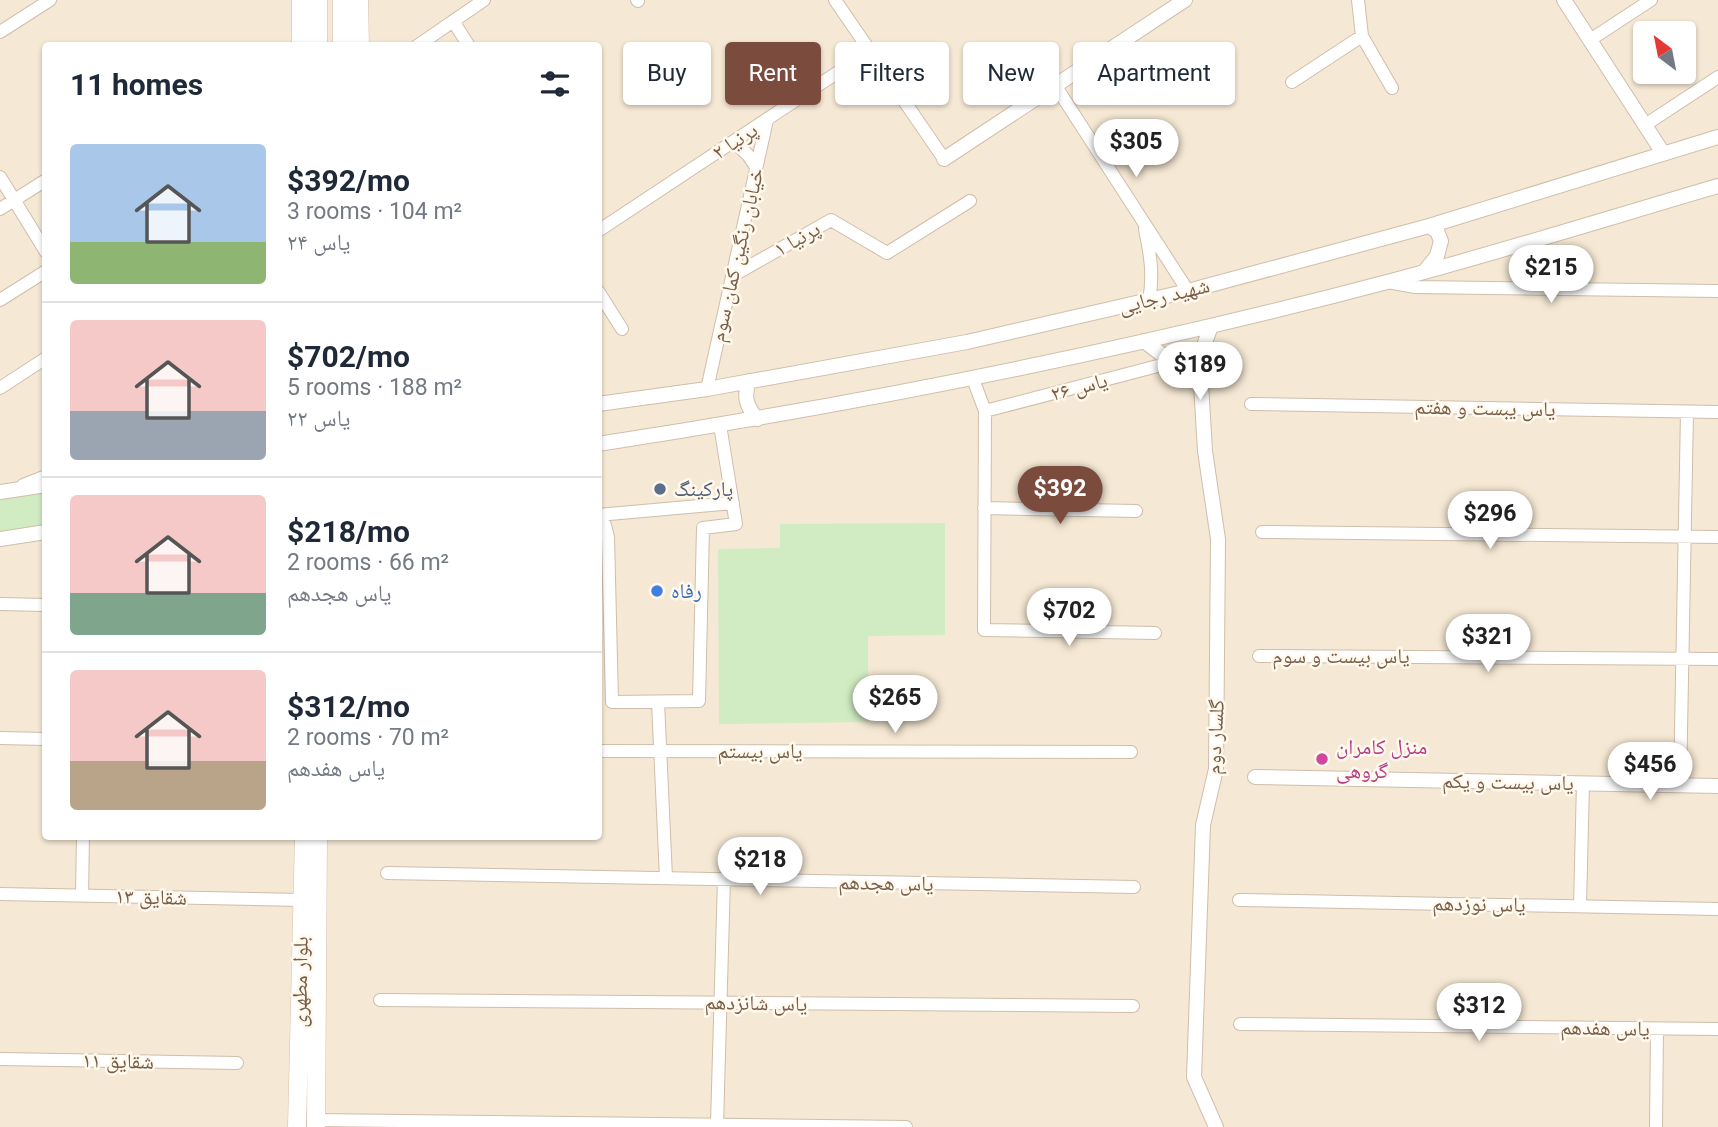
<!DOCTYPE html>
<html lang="en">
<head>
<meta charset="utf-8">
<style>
	body { margin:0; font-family:Roboto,"Noto Naskh Arabic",sans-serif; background:#f2f2f3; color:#1f2937; height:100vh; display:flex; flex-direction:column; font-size:26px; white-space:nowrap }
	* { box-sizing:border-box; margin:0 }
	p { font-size:23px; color:#747a83 }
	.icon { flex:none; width:38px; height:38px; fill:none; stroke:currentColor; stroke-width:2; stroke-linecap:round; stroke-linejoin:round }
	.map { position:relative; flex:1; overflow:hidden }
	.drawer { position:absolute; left:42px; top:42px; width:560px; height:798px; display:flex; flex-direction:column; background:#fff; border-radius:7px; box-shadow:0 2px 5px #0004 }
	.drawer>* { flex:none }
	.top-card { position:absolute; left:623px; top:42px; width:665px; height:63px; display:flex; gap:14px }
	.needle { width:46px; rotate:328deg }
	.tools { position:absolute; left:1633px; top:21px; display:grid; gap:14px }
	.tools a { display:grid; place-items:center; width:63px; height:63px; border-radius:7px; background:#fff; box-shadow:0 2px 5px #0004; font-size:35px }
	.price { position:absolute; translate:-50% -60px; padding:0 16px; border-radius:24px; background:#fff; color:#222; font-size:23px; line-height:46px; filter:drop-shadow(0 2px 4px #0008) }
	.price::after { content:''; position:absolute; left:50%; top:42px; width:21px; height:16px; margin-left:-10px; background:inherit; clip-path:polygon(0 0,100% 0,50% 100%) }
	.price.selected { background:#7b4c3e; color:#fff }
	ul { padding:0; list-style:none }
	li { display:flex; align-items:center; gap:21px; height:175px; padding:0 28px }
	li+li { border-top:2px solid #e0e1e3 }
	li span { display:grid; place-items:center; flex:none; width:196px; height:140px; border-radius:7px; color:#555 }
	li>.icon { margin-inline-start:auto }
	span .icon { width:84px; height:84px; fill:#fffc; stroke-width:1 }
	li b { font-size:30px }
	h2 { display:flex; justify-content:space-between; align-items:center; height:84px; padding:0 28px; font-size:30px }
	.tag { padding:0 24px; border-radius:7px; background:#fff; box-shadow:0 2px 5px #0004; font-size:24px; line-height:63px }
	.tag.selected { background:#7b4c3e; color:#fff }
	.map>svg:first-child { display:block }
	.residential { fill:#f5e8d4; fill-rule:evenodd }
	.green { fill:#d1ecc3 }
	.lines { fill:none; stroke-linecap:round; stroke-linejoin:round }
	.minor-casing { stroke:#cfbeab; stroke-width:14 }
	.tertiary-casing { stroke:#cfbeab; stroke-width:16 }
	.secondary-casing { stroke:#d5c0ab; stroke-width:19 }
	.minor { stroke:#fff; stroke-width:12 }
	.tertiary { stroke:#fff; stroke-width:14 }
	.secondary { stroke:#fff; stroke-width:18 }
	.service-dot { fill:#5c6f8a; stroke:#fff9ed; stroke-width:2.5 }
	.shop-dot { fill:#3f7fe0; stroke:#fff9ed; stroke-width:2.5 }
	.hotel-dot { fill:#d1479c; stroke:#fff9ed; stroke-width:2.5 }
	.labels { text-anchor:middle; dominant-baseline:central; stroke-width:5; stroke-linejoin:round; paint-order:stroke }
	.street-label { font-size:21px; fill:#785d49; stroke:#fff9ed }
	.service-label { font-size:21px; fill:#4e5e75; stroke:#fff9ed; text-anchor:start }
	.shop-label { font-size:21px; fill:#366cbe; stroke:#fff9ed; text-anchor:start }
	.hotel-label { font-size:21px; fill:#b23c85; stroke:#fff9ed; text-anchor:start }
</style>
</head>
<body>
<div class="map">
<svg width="1718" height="1127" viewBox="0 0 1718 1127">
	<rect width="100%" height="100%" fill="#fdf5e6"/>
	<!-- residential -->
	<path class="residential" d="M0,0H1718V1127H0ZM1645,33H1684V72H1645ZM46,46H598V836H46Z"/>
	<!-- green -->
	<path class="green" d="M45,485V532L0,539V492Z
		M945,523V635L868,636V722L719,724L718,549L780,548V524Z"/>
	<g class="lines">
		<!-- minor casing -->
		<g class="minor-casing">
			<path id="minor" d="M637,0L638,1
				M835,0L944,159
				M453,21L469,46
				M0,32L50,0
				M1362,36L1392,88
				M1590,40L1651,0
				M417,46L484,0
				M1292,82L1362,36L1358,0
				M1055,85L1188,291
				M1645,125L1718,77
				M734,142L748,155L756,167
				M0,177L46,252
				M0,209L46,180
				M1145,229C1150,254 1154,275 1149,300
				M598,231L870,51
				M732,276L831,220L887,253L970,201
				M1388,282L1415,287L1718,291
				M598,291L622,329
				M0,300L46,271
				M973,379L985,411L984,630L1155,633
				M0,388L46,358
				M707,389L767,120
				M1251,404L1718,412
				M985,411L1173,362
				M23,485L46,476
				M984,508L1136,511
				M598,515L733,503
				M598,520L605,525L608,537L612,702L699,701L703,528L736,524L720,425
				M1262,532L1718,537
				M0,604L46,605
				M1259,656L1718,659
				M658,702L666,878
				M0,738L46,739
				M598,751L1131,752
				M1680,785L1687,412
				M387,873L1134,887
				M0,894L302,900
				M82,896L83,836
				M1239,900L1718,909
				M1580,906L1583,783
				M380,1000L1133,1006
				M1240,1024L1718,1029
				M0,1059L237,1063
				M316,1120L906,1127
				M717,1124L724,879
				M1656,1127L1657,1029"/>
		</g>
		<!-- tertiary casing -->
		<g class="tertiary-casing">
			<path id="tertiary" d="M1564,0L1663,153
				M944,159L1185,0
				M1424,272L1437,256L1441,241L1437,231L1429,226
				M1144,341L1201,384L1202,351L1211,326
				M749,381C743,397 747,407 757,419
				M1201,384L1205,451L1218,539L1216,769L1203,825L1194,1077L1216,1127
				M598,404L707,389L967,342L1188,291L1429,226L1718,137
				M598,444C865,403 1130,350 1391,281C1500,252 1609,218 1718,186
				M0,492L46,485
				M0,539L46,532
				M1255,777L1718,786"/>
		</g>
		<!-- secondary casing -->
		<g class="secondary-casing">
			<path id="secondary" d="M359,0L360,46
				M301,46V0
				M318,46V0
				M342,46V0
				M297,1127L304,836
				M316,1127L318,836"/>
		</g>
		<!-- minor -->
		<use href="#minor" class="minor"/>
		<!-- tertiary -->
		<use href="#tertiary" class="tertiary"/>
		<!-- secondary -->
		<use href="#secondary" class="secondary"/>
	</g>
	<!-- markers -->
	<circle class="service-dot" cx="660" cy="489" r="7"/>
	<circle class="shop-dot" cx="657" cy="591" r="7"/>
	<circle class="hotel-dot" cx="1322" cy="759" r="7"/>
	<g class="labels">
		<!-- street labels -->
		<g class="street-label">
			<text transform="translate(735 141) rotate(-33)">پرنیا ۲</text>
			<text transform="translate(797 239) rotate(-30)">پرنیا ۱</text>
			<text transform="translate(737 255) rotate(-77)">خیابان رنگین کمان سوم</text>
			<text transform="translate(1164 296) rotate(-14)">شهید رجایی</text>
			<text transform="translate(1079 387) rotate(-15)">یاس ۲۶</text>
			<text transform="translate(1485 408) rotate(1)">یاس یبست و هفتم</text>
			<text x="1341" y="656">یاس بیست و سوم</text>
			<text transform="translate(1215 737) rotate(-87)">گلسار دوم</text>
			<text x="760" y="751">یاس بیستم</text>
			<text transform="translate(1508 782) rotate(1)">یاس بیست و یکم</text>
			<text transform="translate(886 883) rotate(1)">یاس هجدهم</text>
			<text transform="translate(151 897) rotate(1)">شقایق ۱۳</text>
			<text transform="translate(1479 904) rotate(1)">یاس نوزدهم</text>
			<text transform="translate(300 982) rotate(-89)">بلوار مطهری</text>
			<text transform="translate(756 1003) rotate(1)">یاس شانزدهم</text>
			<text transform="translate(1605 1028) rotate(1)">یاس هفدهم</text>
			<text transform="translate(118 1061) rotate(1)">شقایق ۱۱</text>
		</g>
		<!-- service labels -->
		<g class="service-label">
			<text x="674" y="489">پارکینگ</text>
		</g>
		<!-- shop labels -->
		<g class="shop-label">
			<text x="671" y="591">رفاه</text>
		</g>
		<!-- hotel labels -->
		<g class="hotel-label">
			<text x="1336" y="747">منزل کامران<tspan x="1336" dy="24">گروهی</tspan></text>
		</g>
	</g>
</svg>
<div class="tools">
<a><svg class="needle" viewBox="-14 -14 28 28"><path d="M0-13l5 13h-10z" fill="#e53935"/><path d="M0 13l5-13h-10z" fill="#747a83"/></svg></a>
</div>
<b class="price" style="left:1136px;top:179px">$305</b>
<b class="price" style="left:1551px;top:305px">$215</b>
<b class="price" style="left:1200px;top:402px">$189</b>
<b class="price selected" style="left:1060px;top:526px">$392</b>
<b class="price" style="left:1490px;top:551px">$296</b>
<b class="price" style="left:1069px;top:648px">$702</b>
<b class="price" style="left:1488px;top:674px">$321</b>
<b class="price" style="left:895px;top:735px">$265</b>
<b class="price" style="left:1650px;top:802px">$456</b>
<b class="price" style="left:760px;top:897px">$218</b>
<b class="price" style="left:1479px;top:1043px">$312</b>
<div class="top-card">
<a class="tag">Buy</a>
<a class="tag selected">Rent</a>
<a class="tag">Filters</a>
<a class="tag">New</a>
<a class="tag">Apartment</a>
</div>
<section class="drawer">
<h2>11 homes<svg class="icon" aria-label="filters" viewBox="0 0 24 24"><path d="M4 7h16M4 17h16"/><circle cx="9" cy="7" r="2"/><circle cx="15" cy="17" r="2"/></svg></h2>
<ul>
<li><span style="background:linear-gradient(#a9c7e8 70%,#8fb573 0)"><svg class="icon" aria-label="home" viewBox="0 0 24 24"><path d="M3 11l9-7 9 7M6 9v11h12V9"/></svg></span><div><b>$392/mo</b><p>3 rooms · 104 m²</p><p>یاس ۲۴</p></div></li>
<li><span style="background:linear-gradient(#f6c9c9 65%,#9aa5b1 0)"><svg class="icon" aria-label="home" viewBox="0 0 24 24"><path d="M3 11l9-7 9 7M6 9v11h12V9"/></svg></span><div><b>$702/mo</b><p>5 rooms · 188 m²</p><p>یاس ۲۲</p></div></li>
<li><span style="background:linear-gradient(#f6c9c9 70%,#7fa58c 0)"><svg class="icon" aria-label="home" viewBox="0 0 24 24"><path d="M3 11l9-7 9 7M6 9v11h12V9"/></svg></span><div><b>$218/mo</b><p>2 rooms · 66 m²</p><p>یاس هجدهم</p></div></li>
<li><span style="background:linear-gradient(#f6c9c9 65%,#b9a48a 0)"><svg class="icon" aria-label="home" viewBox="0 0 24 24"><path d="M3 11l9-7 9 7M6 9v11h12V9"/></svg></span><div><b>$312/mo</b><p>2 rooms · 70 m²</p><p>یاس هفدهم</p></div></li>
</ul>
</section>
</div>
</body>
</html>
